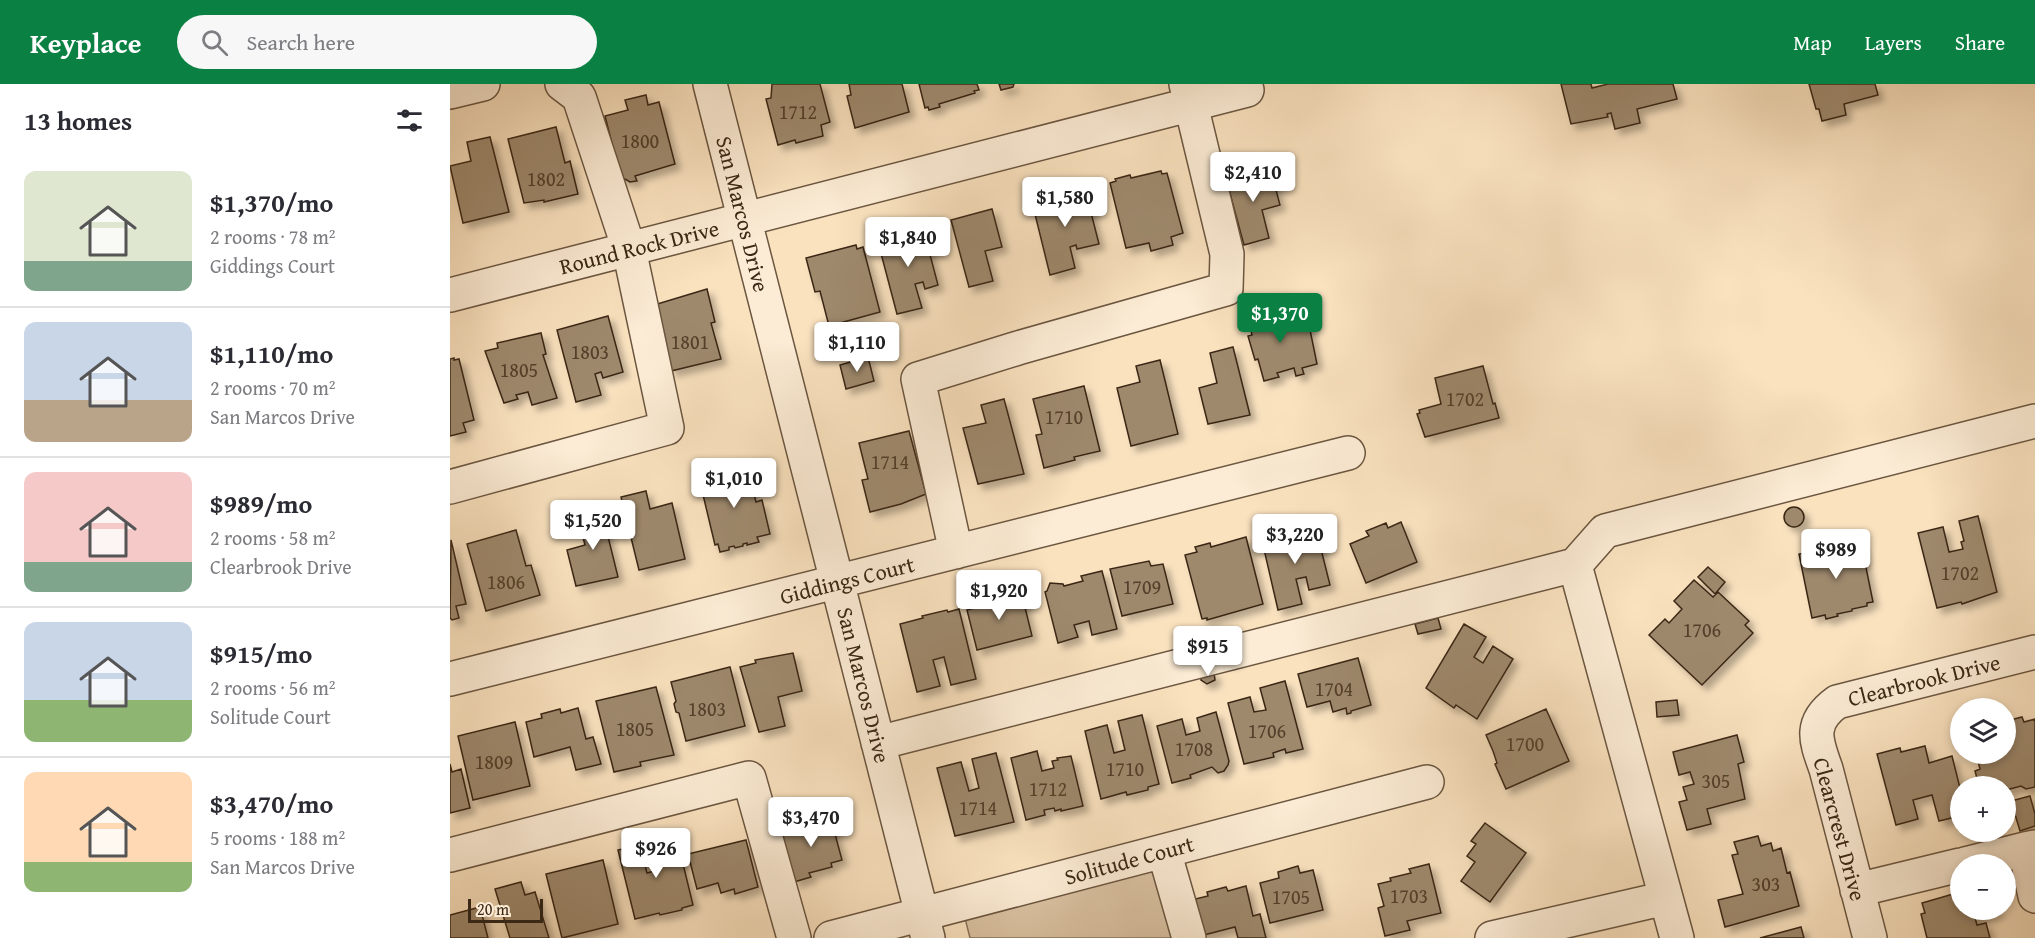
<!DOCTYPE html>
<html lang="en">
<head>
<meta charset="utf-8">
<style>
	body { margin:0; font-family:"Gentium Book Plus",serif; background:#f7f7f7; color:#2b2b33; height:100vh; display:flex; flex-direction:column; font-size:22px; white-space:nowrap }
	* { box-sizing:border-box; margin:0 }
	p { font-size:20px; color:#7c7c81 }
	.icon { flex:none; width:33px; height:33px; fill:none; stroke:currentColor; stroke-width:2; stroke-linecap:round; stroke-linejoin:round }
	.map { position:relative; flex:1; overflow:hidden }
	.panel { display:flex; flex-direction:column; background:#fff; width:450px }
	.panel>* { flex:none }
	.fabs { position:absolute; left:1500px; top:614px; display:grid; gap:12px }
	.fabs a { display:grid; place-items:center; width:66px; height:66px; border-radius:50%; background:#fff; box-shadow:0 3px 9px #0003; font-size:30px }
	.scale { position:absolute; left:18px; bottom:15px; width:75px; box-sizing:border-box; padding-left:6px; border:3px solid #3b2815; border-top:0; font-size:16px; line-height:21px; white-space:nowrap; color:#3b2815; -webkit-text-stroke:4px #fcecd5; paint-order:stroke }
	.price { position:absolute; translate:-50% -51px; padding:0 14px; border-radius:6px; background:#fff; color:#222; font-size:20px; line-height:39px; filter:drop-shadow(0 2px 3px #0008) }
	.price::after { content:''; position:absolute; left:50%; top:36px; width:18px; height:14px; margin-left:-9px; background:inherit; clip-path:polygon(0 0,100% 0,50% 100%) }
	.price.on { background:#0b8043; color:#fff }
	ul { padding:0; list-style:none }
	li { display:flex; align-items:center; gap:18px; height:150px; padding:0 24px }
	li+li { border-top:2px solid #e1e1e2 }
	li span { display:grid; place-items:center; flex:none; width:168px; height:120px; border-radius:12px; color:#555 }
	li>.icon { margin-inline-start:auto }
	span .icon { width:72px; height:72px; fill:#fffc; stroke-width:1 }
	li b { font-size:26px }
	h2 { display:flex; justify-content:space-between; align-items:center; height:72px; padding:0 24px; font-size:26px }
	header { display:flex; align-items:center; gap:36px; box-sizing:border-box; height:84px; padding:0 30px; background:#0b8043; color:#fff }
	header strong { font-size:28px }
	nav { display:flex; gap:33px; margin-inline-start:auto; font-size:21px }
	.search { width:420px; height:54px; background:#f7f7f7; display:flex; align-items:center; gap:15px; box-sizing:border-box; padding:0 21px; border-radius:33px; color:#7c7c81; font-size:22px }
	main { display:flex; flex:1; min-height:0 }
	.map>svg:first-child { display:block }
	.green { fill:#dac2a2; stroke:#8a755c; stroke-width:1.5 }
	.building { fill:#9e896d; stroke:#3b2815; stroke-width:1.5; filter:url(#shadow) }
	.lines { fill:none; stroke-linecap:round; stroke-linejoin:round }
	.minor-casing { stroke:#6b5640; stroke-width:36 }
	.minor { stroke:#fcecd5; stroke-width:33 }
	.labels { text-anchor:middle; dominant-baseline:central; stroke-width:5; stroke-linejoin:round; paint-order:stroke }
	.number-label { font-size:20px; fill:#54402b }
	.street-label { font-size:22px; fill:#3b2815; stroke:#fcecd5 }
</style>
</head>
<body>
<header>
<strong>Keyplace</strong>
<div class="search"><svg class="icon" aria-label="search" viewBox="0 0 24 24"><circle cx="10" cy="10" r="6"/><path d="M15 15l6 6"/></svg>Search here</div>
<nav><a>Map</a><a>Layers</a><a>Share</a></nav>
</header>
<main>
<section class="panel">
<h2>13 homes<svg class="icon" aria-label="filters" viewBox="0 0 24 24"><path d="M4 7h16M4 17h16"/><circle cx="9" cy="7" r="2"/><circle cx="15" cy="17" r="2"/></svg></h2>
<ul>
<li><span style="background:linear-gradient(#dfe7d0 75%,#7fa58c 0)"><svg class="icon" aria-label="home" viewBox="0 0 24 24"><path d="M3 11l9-7 9 7M6 9v11h12V9"/></svg></span><div><b>$1,370/mo</b><p>2 rooms · 78 m²</p><p>Giddings Court</p></div></li>
<li><span style="background:linear-gradient(#c9d6e8 65%,#b9a48a 0)"><svg class="icon" aria-label="home" viewBox="0 0 24 24"><path d="M3 11l9-7 9 7M6 9v11h12V9"/></svg></span><div><b>$1,110/mo</b><p>2 rooms · 70 m²</p><p>San Marcos Drive</p></div></li>
<li><span style="background:linear-gradient(#f6c9c9 75%,#7fa58c 0)"><svg class="icon" aria-label="home" viewBox="0 0 24 24"><path d="M3 11l9-7 9 7M6 9v11h12V9"/></svg></span><div><b>$989/mo</b><p>2 rooms · 58 m²</p><p>Clearbrook Drive</p></div></li>
<li><span style="background:linear-gradient(#c9d6e8 65%,#8fb573 0)"><svg class="icon" aria-label="home" viewBox="0 0 24 24"><path d="M3 11l9-7 9 7M6 9v11h12V9"/></svg></span><div><b>$915/mo</b><p>2 rooms · 56 m²</p><p>Solitude Court</p></div></li>
<li><span style="background:linear-gradient(#ffd9b3 75%,#8fb573 0)"><svg class="icon" aria-label="home" viewBox="0 0 24 24"><path d="M3 11l9-7 9 7M6 9v11h12V9"/></svg></span><div><b>$3,470/mo</b><p>5 rooms · 188 m²</p><p>San Marcos Drive</p></div></li>
</ul>
</section>
<div class="map">
<svg width="1585" height="854" viewBox="0 0 1585 854">
	<defs>
		<filter id="shadow"><feDropShadow dx="5.5" dy="5.5" stdDeviation="3" flood-color="#0004"/></filter>
	</defs>
	<rect width="100%" height="100%" fill="#fae2bf"/>
	<filter id="stains"><feTurbulence type="fractalNoise" baseFrequency=".00333" numOctaves="4"/><feColorMatrix values="0 0 0 0 .2 0 0 0 0 .09 0 0 0 0 .02 0 0 0 .5 -.17"/></filter>
	<radialGradient id="worn" r=".72"><stop offset=".6" stop-color="#630" stop-opacity="0"/><stop offset="1" stop-color="#630" stop-opacity=".3"/></radialGradient>
	<!-- green -->
	<path class="green" d="M708,775L729,854H520L513,826Z"/>
	<!-- building -->
	<path class="building" d="M322,0H370L380,38L371,41L373,52L346,59L345,56L328,61L316,15L321,14Z
		M399,0H452L459,28L405,44L397,12L401,11Z
		M469,0H527L529,6L524,7L525,9L489,20L490,23L479,26L478,23L475,24Z
		M549,0H564L563,3L551,6Z
		M1111,0H1141L1142,4L1158,0H1223L1227,15L1187,25L1190,39L1165,45L1161,29L1157,30L1158,33L1121,40Z
		M1359,0H1425L1428,11L1394,20L1396,31L1372,37L1369,25H1366Z
		M196,11L198,21L209,18L225,80L185,92L187,97L180,98L175,95L171,96L155,32L178,26L175,16Z
		M106,43L115,79L120,77L128,110L94,118V116L74,119L58,55Z
		M40,53L59,128L13,139L0,82L21,77L17,58Z
		M815,84L822,91L830,121L812,126L819,154L794,161L776,95Z
		M711,87L712,90L717,89L733,149L721,153L723,161L701,167L699,159L676,164L660,99L666,97L665,95L680,91L681,94Z
		M635,105L649,160L627,165L626,161L620,163L625,184L600,191L582,118Z
		M542,125L552,163L535,167L543,197L519,203L501,136Z
		M473,144L488,201L475,205L473,198L465,200L472,224L447,230L428,158Z
		M406,161L407,165L413,163L430,228L379,242L370,207L365,208L356,174Z
		M257,205L265,238L261,239L271,275L221,287L204,221Z
		M822,223L825,233L832,231L835,242L858,236L867,280L852,284L854,290L846,292L844,284L827,289L829,293L814,297L808,275L805,276L798,252L802,251L797,230Z
		M158,232L173,288L153,294L151,288L145,290L151,311L126,318L107,246Z
		M91,249L96,270L93,271L107,314L82,321L78,308L66,311L68,315L54,319L35,267L48,264L47,259Z
		M783,263L800,331L758,340L749,304L767,299L760,269Z
		M418,273L424,297L396,305L390,281Z
		M4,274V276L9,275L24,336L13,339L16,348L0,352V275Z
		M710,276L728,350L681,362L667,304L690,298L686,282Z
		M1033,282L1043,320L1045,319L1049,334L975,353L967,330L970,329L969,326L991,320L985,294Z
		M634,302L650,367L624,373L625,376L594,384L586,351L592,350L583,315Z
		M554,315L574,390L528,400L513,344L536,339L531,321Z
		M459,347L476,410L451,420L420,428L412,396L418,395L409,359Z
		M297,381L306,418L312,416L320,450L307,453L309,458L297,461V459L293,460V462L285,464L284,462L279,463V466L270,468L268,460L265,461L249,394Z
		M196,407L200,425L222,419L235,475L189,486L171,413Z
		M1334 433a10 10 0 1 1 20 0a10 10 0 1 1-20 0Z
		M151,424L168,493L126,502L117,466L135,461L127,430Z
		M1528,432L1547,508L1512,520L1511,518L1487,524L1468,449L1493,443L1499,468L1513,465L1511,458L1514,457L1509,437Z
		M951,438L967,478L916,499L900,460L919,452L916,447L936,439L938,444Z
		M866,445L880,501L859,506L856,493L846,495L852,520L828,526L813,461L836,448Z
		M66,446L76,482L81,481L90,511L36,527L17,460Z
		M796,453L813,520L757,536V534L752,535L735,471L747,468L745,463L760,459L761,463Z
		M1,456L16,520L6,522L9,534L2,536L0,534Z
		M1411,459L1423,518L1417,519V522L1402,525V527L1387,530L1388,532L1376,535L1375,531L1362,534L1349,470Z
		M699,477L701,482L713,480L723,520L672,532L660,485Z
		M1258,483L1275,498L1265,510L1248,493Z
		M652,487L667,545L642,551L639,537L624,541L628,553L608,559L595,508L597,507L600,499L613,500L614,502L633,497L631,492Z
		M1244,496L1263,513L1268,508L1299,537L1295,541L1303,549L1252,601L1199,551L1215,535L1219,539L1232,525L1224,517Z
		M557,508L559,514L572,511L582,552L527,566L517,526L536,521L534,514Z
		M509,525L526,595L501,601L494,573L483,576L490,602L467,608L450,540L473,534L472,532L497,526L498,528Z
		M988,534L991,545L968,550L965,540Z
		M1014,540L1036,553L1024,573L1033,579L1043,562L1063,575L1027,635L1006,621L1004,624L976,604Z
		M343,569L352,607L328,613L335,642L309,648L290,583L306,579L305,576Z
		M908,574L921,621L901,627V629L897,630L896,624L883,628L880,617L857,623L848,590Z
		M280,583L295,642L236,657L229,629L226,628L224,620L226,617L221,598Z
		M751,588L764,589L765,596L757,600L751,596Z
		M835,597L853,665L836,669L835,665L823,669L824,673L794,680L778,619L800,613L804,628L816,626L810,604Z
		M206,603L224,671L190,678L191,682L164,688L146,617Z
		M1227,616L1229,631L1207,633L1206,618Z
		M128,624L136,655L143,653L151,680L126,686L120,663L84,673L76,638L92,634L91,630L110,625L111,629Z
		M1096,625L1119,677L1056,705L1045,680L1047,679L1043,667L1036,651Z
		M766,628L779,677L778,681L774,687L768,689L762,683L740,691L741,694L722,699L707,642L732,635L736,651L750,647L747,634Z
		M692,631L709,700L698,703V706L677,711L676,708L651,715L635,647L657,641L664,669L675,666L668,637Z
		M1572,633L1574,638L1585,635V703L1576,705L1571,702L1556,706V702H1529L1525,687L1530,685L1526,669H1556V637Z
		M65,638L80,702L23,716L8,652Z
		M1287,651L1294,678L1288,680L1295,715L1257,725L1261,740L1237,746L1229,718L1237,716L1233,703L1244,700L1240,688L1229,691L1223,668Z
		M1475,662L1479,679L1502,672L1510,704V732L1489,737L1482,711L1463,716L1468,735L1446,741L1427,670L1450,664L1451,668Z
		M587,667L592,687L604,684L602,677L608,676L607,674L621,672L633,722L611,727V725L605,727L604,724L594,726L595,731L576,736L561,674Z
		M546,669L564,738L505,752L487,684L511,678L519,707L529,704L522,675Z
		M0,680L2,688L11,685L20,724L0,729Z
		M1580,712L1585,730V742L1570,747L1561,717Z
		M381,735L392,776L381,779L382,783L359,789L361,793L344,798L330,748L335,747V744L357,739L358,741Z
		M1035,739L1076,769L1040,818L1011,797L1025,778L1017,772L1026,760L1021,757Z
		M226,751L243,821L232,824V826L210,831L209,829L185,835L168,766L190,761L197,789L208,786L201,757Z
		M1308,752L1311,762L1321,759L1323,767L1331,764L1337,789L1340,788L1349,822L1275,843L1268,816L1293,810L1282,771L1288,770L1284,758Z
		M296,756L308,803L285,810L284,805L271,809L268,799L247,805L238,770Z
		M153,776L168,840L112,854L96,790Z
		M979,780L991,829L957,837L960,846L935,852L928,824L934,822L928,800L941,797L940,794L961,789L959,785Z
		M848,782L850,789L863,786L873,826L820,839L810,799L829,794L828,788Z
		M71,798L75,811L85,808L99,854H60L45,805Z
		M796,802L803,832L810,830L816,854H788L785,843L750,852L741,816L758,812L757,808L776,803L778,807Z
		M1510,808V825H1547V828L1525,834L1527,841L1536,839L1540,854H1477L1471,830L1475,829L1472,819Z
		M30,823L38,854H0V831Z
		M1351,843L1354,854H1310Z"/>
	<g class="lines">
		<!-- minor casing -->
		<g class="minor-casing">
			<path id="minor" d="M260,0L478,854
				M0,8L33,0
				M0,211L797,6
				M0,403L217,344L179,165L129,13L112,0
				M506,468L468,295L568,264L776,205L777,170L736,0
				M1125,481L1227,854
				M0,595L898,369
				M428,659L1125,481L1155,447L1585,337
				M1585,763L1575,765L1585,812
				M714,767L739,854
				M0,771L299,694L344,854
				M1515,780L1575,765
				M1407,806L1510,781
				M381,854L977,698
				M1042,854L1216,814
				M1420,854L1376,685C1366,657 1358,639 1387,618L1585,568"/>
		</g>
		<!-- minor -->
		<use href="#minor" class="minor"/>
	</g>
	<g class="labels">
		<!-- number labels -->
		<g class="number-label">
			<text x="348" y="27">1712</text>
			<text x="190" y="56">1800</text>
			<text x="96" y="94">1802</text>
			<text x="240" y="257">1801</text>
			<text x="140" y="267">1803</text>
			<text x="69" y="285">1805</text>
			<text x="1015" y="314">1702</text>
			<text x="614" y="332">1710</text>
			<text x="440" y="377">1714</text>
			<text x="1510" y="488">1702</text>
			<text x="56" y="497">1806</text>
			<text x="692" y="502">1709</text>
			<text x="1252" y="545">1706</text>
			<text x="884" y="604">1704</text>
			<text x="257" y="624">1803</text>
			<text x="185" y="644">1805</text>
			<text x="817" y="646">1706</text>
			<text x="1075" y="659">1700</text>
			<text x="744" y="664">1708</text>
			<text x="44" y="677">1809</text>
			<text x="675" y="684">1710</text>
			<text x="1266" y="696">305</text>
			<text x="598" y="704">1712</text>
			<text x="528" y="723">1714</text>
			<text x="1316" y="799">303</text>
			<text x="959" y="811">1703</text>
			<text x="841" y="812">1705</text>
		</g>
		<!-- street labels -->
		<g class="street-label">
			<text transform="translate(293 130) rotate(76)">San Marcos Drive</text>
			<text transform="translate(189 163) rotate(-14)">Round Rock Drive</text>
			<text transform="translate(397 496) rotate(-14)">Giddings Court</text>
			<text transform="translate(1474 596) rotate(-14)">Clearbrook Drive</text>
			<text transform="translate(414 601) rotate(76)">San Marcos Drive</text>
			<text transform="translate(1390 745) rotate(75)">Clearcrest Drive</text>
			<text transform="translate(679 776) rotate(-15)">Solitude Court</text>
		</g>
	</g>
	<rect width="100%" height="100%" filter="url(#stains)"/>
	<rect width="100%" height="100%" fill="url(#worn)"/>
</svg>
<div class="fabs">
<a><svg class="icon" aria-label="layers" viewBox="0 0 24 24"><path d="M12 4l9 5-9 5-9-5zM3 14l9 5 9-5"/></svg></a>
<a>+</a>
<a>−</a>
</div>
<div class="scale">20 m</div>
<b class="price" style="left:803px;top:119px">$2,410</b>
<b class="price" style="left:615px;top:144px">$1,580</b>
<b class="price" style="left:458px;top:184px">$1,840</b>
<b class="price on" style="left:830px;top:260px">$1,370</b>
<b class="price" style="left:407px;top:289px">$1,110</b>
<b class="price" style="left:284px;top:425px">$1,010</b>
<b class="price" style="left:143px;top:467px">$1,520</b>
<b class="price" style="left:845px;top:481px">$3,220</b>
<b class="price" style="left:1386px;top:496px">$989</b>
<b class="price" style="left:549px;top:537px">$1,920</b>
<b class="price" style="left:758px;top:593px">$915</b>
<b class="price" style="left:361px;top:764px">$3,470</b>
<b class="price" style="left:206px;top:795px">$926</b>
</div>
</main>
</body>
</html>
